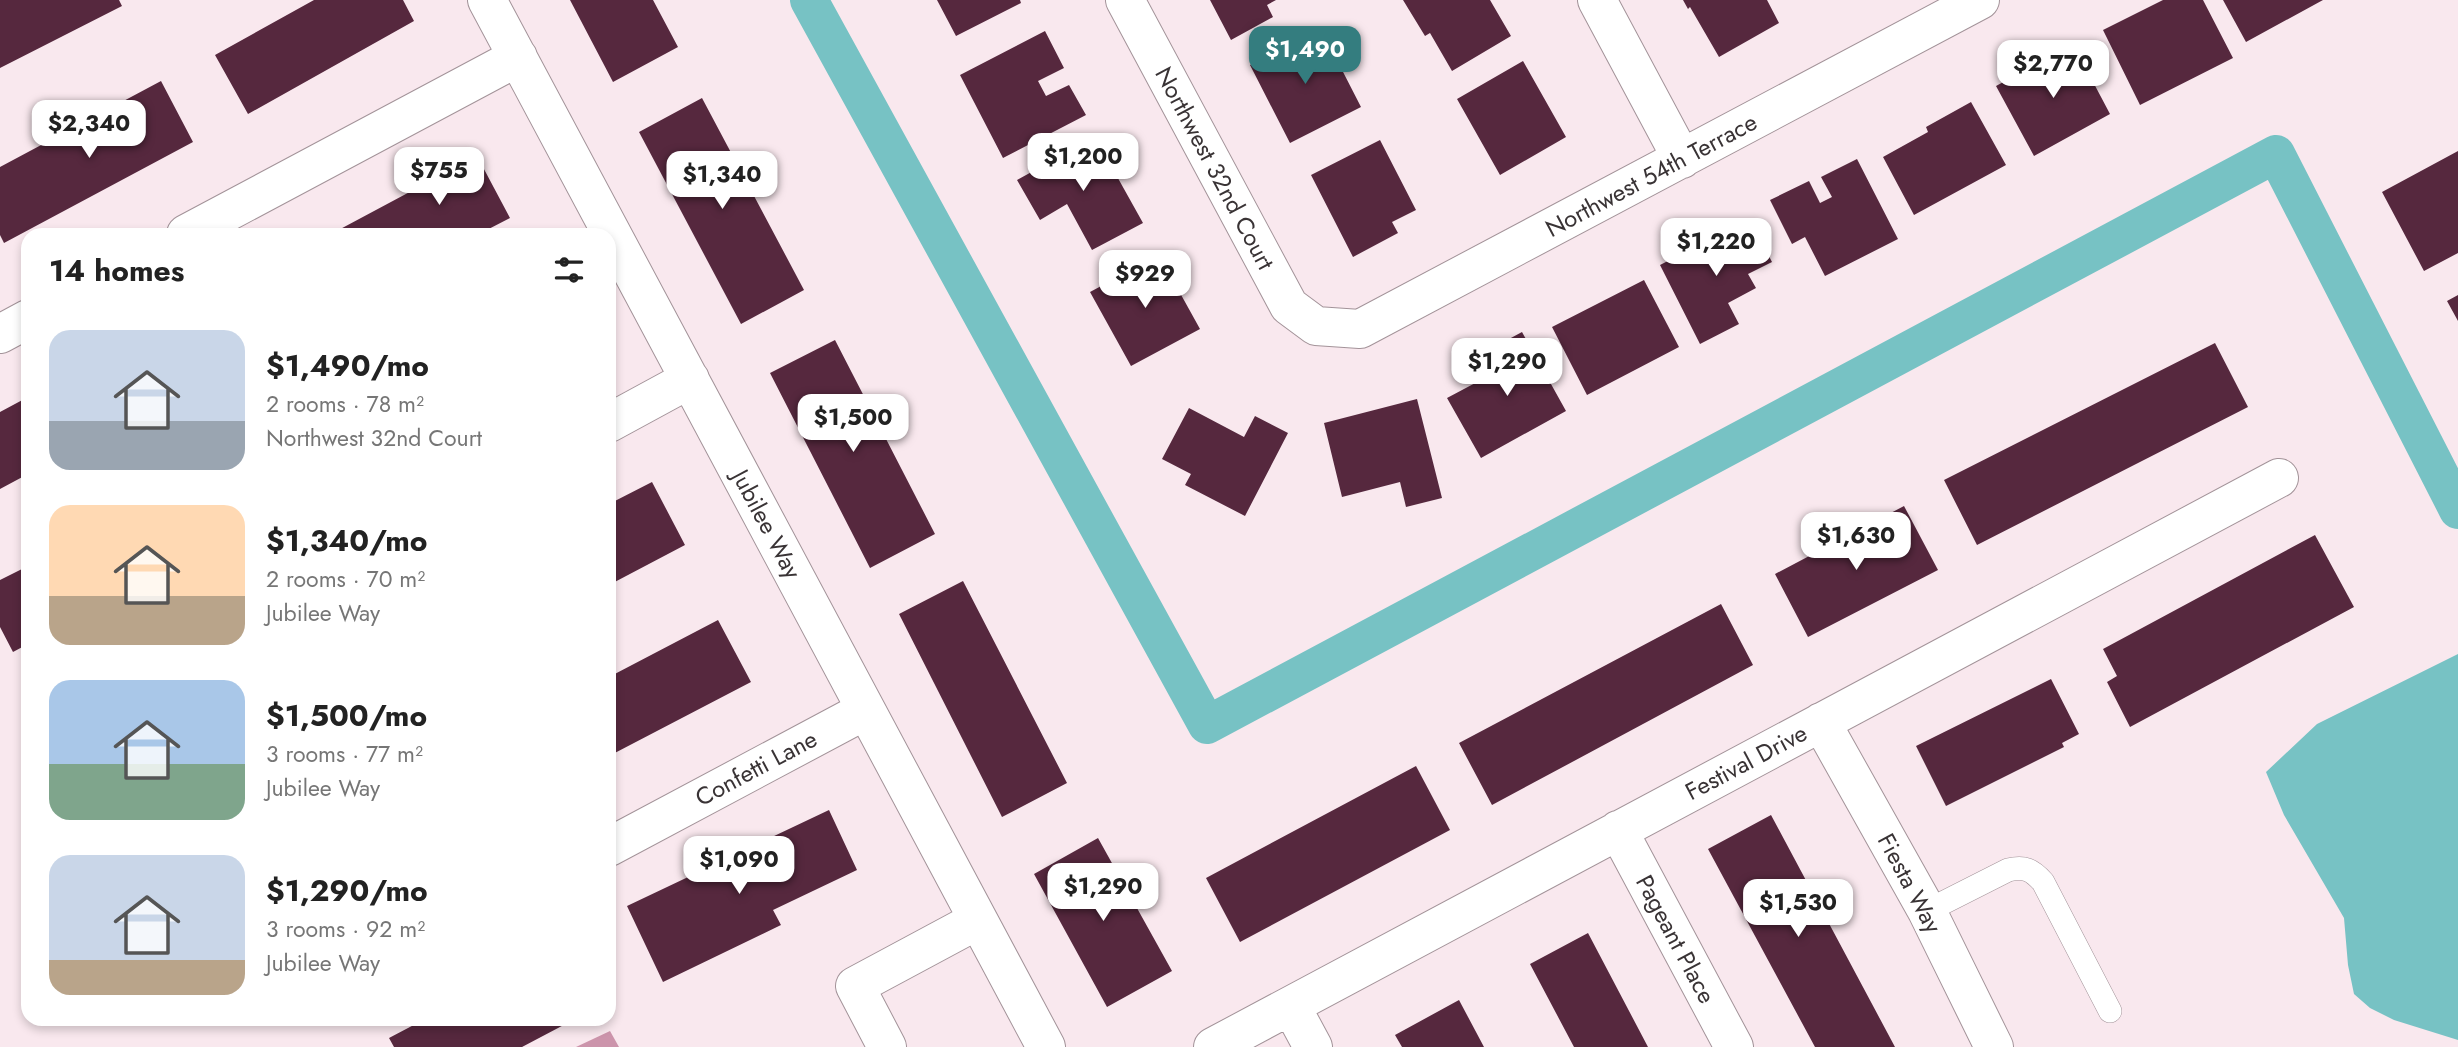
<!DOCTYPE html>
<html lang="en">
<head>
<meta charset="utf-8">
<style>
	body { margin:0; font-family:Jost,sans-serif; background:#f2f2f2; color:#222; height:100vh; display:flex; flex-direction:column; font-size:26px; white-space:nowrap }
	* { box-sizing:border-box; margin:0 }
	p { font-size:23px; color:#767676 }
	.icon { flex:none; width:38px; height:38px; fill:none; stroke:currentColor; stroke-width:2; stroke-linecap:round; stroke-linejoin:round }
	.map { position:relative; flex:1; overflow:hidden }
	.panel { position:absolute; left:21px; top:228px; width:595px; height:798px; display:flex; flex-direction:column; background:#fff; border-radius:21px; box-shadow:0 4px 10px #0003 }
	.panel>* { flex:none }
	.price { position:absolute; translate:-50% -60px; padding:0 16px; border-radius:14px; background:#fff; color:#222; font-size:23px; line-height:46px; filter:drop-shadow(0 2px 4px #0008) }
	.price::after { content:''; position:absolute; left:50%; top:42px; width:21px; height:16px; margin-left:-10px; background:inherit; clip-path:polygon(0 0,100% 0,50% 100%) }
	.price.active { background:#347d7f; color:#fff }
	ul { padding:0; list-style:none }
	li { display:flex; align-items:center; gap:21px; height:175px; padding:0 28px }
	li span { display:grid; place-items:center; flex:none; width:196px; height:140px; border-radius:21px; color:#555 }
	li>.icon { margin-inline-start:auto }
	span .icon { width:84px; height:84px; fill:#fffc; stroke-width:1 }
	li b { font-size:30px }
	h2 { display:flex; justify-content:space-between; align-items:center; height:84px; padding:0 28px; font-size:30px }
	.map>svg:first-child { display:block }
	.forest { fill:#cc94ab }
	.water { fill:#77c2c4 }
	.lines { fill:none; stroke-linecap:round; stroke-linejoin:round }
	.canal { stroke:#77c2c4; stroke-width:38 }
	.building { fill:#56283e }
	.service-casing { stroke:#a39399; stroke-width:24 }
	.minor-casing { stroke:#a39399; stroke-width:40 }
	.service { stroke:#fff; stroke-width:23 }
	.minor { stroke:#fff; stroke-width:38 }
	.labels { text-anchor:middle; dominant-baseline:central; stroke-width:7; stroke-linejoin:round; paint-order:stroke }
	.street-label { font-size:24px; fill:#393335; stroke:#fff }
</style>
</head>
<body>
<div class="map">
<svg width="2458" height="1047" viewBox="0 0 2458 1047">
	<rect width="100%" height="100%" fill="#f9e8ee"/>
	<!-- forest -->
	<path class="forest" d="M610,1031L619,1047H576Z"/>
	<!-- water -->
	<path class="water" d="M2458,654V1040L2394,1020L2370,1008L2354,994L2348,965L2344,918L2284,815L2266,772L2317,724Z"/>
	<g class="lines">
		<!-- canal -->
		<path class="canal" d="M809,0L1207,725L2276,154L2458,510"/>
	</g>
	<!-- building -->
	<path class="building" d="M0,0H119L122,6L0,68Z
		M314,0H403L414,21L248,114L215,55Z
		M570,0H653L678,47L613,82Z
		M937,0H1020L1021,3L956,36Z
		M1210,0H1276L1267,5L1273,17L1231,40Z
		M1403,0H1490L1511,36L1452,71L1430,33L1425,36Z
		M1683,0H1767L1779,23L1719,57L1690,7L1688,9Z
		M2163,0H2203L2233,58L2140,105L2103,30Z
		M2223,0H2323L2246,42Z
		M1321,29L1361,107L1290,143L1250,65Z
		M1045,31L1064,68L1038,81L1046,96L1069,85L1086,115L1003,158L960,75Z
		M2073,44L2110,114L2034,156L1996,86Z
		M1523,61L1566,137L1500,175L1457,99Z
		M161,81L193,142L4,243L0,235V167Z
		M702,98L804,290L741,324L639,132Z
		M1971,102L2006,165L1914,215L1883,157L1928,132L1926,127Z
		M1095,137L1143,223L1092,250L1067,204L1040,220L1017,180Z
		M1380,140L1416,210L1392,222L1398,233L1353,257L1311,175Z
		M2458,151V253L2424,271L2382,192Z
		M477,156L510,218L479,234H331Z
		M1857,159L1898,239L1825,276L1805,237L1792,244L1770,200L1809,181L1820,203L1832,197L1821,177Z
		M1750,219L1772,262L1748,274L1756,288L1728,303L1739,324L1700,344L1660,265Z
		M1159,255L1200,329L1131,366L1090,292Z
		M1644,280L1679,347L1587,395L1552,327Z
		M2458,295V321L2447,301Z
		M1522,332L1566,411L1481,458L1447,398L1496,372L1485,352Z
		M835,340L935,534L870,568L770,373Z
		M2215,343L2248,407L1977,545L1944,480Z
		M28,397V474L0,489V412Z
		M1417,399L1442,498L1406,507L1400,482L1342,497L1324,423Z
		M1189,408L1244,437L1255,416L1288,433L1245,516L1185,485L1191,474L1162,459Z
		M652,482L685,545L609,585V504Z
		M1904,506L1938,570L1808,637L1775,574Z
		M2315,535L2354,607L2130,727L2107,682L2117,676L2103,649Z
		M28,566V644L13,652L0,627V580Z
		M963,581L1067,783L1002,817L899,614Z
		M1721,604L1753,665L1492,805L1459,743Z
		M718,620L751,682L609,756V677Z
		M2051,679L2079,734L2062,743L2064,747L1946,806L1916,746Z
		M1416,766L1450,830L1240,942L1206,878Z
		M829,810L857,870L773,910L781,925L663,982L627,906Z
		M1771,815L1895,1047H1815L1708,849Z
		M1098,838L1172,971L1107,1007L1034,874Z
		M1588,933L1648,1047H1574L1530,964Z
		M1459,1000L1484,1047H1402L1395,1035Z
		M427,1018H577L522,1047H394L389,1038Z"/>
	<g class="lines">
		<!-- service casing -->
		<g class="service-casing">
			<path id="service" d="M1927,911L2008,870C2025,866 2032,870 2043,882L2110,1011"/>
		</g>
		<!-- minor casing -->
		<g class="minor-casing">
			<path id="minor" d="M487,0L1046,1047
				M1125,0L1289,306L1316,326L1360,329L1980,0
				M1597,0L1682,159
				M186,234L518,57
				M0,334L28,319
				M609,423L690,379
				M1821,722L1927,911L1994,1047
				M1618,830L1734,1047
				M609,847L866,710
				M1291,1006L1313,1047
				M887,1047L855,986L978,920
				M1213,1047L2279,478"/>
		</g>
		<!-- service -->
		<use href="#service" class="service"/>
		<!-- minor -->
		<use href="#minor" class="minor"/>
	</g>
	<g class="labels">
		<!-- street labels -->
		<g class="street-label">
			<text transform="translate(1215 168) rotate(62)">Northwest 32nd Court</text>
			<text transform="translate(1651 175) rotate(-28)">Northwest 54th Terrace</text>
			<text transform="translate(767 524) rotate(62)">Jubilee Way</text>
			<text transform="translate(1746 762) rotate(-28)">Festival Drive</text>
			<text transform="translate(756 768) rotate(-28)">Confetti Lane</text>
			<text transform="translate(1910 883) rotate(62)">Fiesta Way</text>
			<text transform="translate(1676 939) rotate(62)">Pageant Place</text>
		</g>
	</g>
</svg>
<b class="price active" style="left:1305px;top:86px">$1,490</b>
<b class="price" style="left:2053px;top:100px">$2,770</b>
<b class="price" style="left:89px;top:160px">$2,340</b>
<b class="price" style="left:1083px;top:193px">$1,200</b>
<b class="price" style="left:439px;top:207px">$755</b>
<b class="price" style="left:722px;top:211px">$1,340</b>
<b class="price" style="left:1716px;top:278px">$1,220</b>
<b class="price" style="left:1145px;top:310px">$929</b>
<b class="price" style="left:1507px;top:398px">$1,290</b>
<b class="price" style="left:853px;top:454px">$1,500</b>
<b class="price" style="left:1856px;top:572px">$1,630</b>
<b class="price" style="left:739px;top:896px">$1,090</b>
<b class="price" style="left:1103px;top:923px">$1,290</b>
<b class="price" style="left:1798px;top:939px">$1,530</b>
<section class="panel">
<h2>14 homes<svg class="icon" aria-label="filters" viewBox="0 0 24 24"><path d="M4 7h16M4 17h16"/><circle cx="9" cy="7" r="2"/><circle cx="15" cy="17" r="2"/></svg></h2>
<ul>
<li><span style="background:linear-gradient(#c9d6e8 65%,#9aa5b1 0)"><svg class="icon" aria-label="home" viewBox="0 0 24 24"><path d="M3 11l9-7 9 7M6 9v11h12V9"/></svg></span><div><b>$1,490/mo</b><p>2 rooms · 78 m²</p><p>Northwest 32nd Court</p></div></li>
<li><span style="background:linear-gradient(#ffd9b3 65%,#b9a48a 0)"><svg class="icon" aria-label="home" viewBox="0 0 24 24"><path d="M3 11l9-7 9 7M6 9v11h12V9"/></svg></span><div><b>$1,340/mo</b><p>2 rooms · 70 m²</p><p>Jubilee Way</p></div></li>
<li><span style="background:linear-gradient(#a9c7e8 60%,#7fa58c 0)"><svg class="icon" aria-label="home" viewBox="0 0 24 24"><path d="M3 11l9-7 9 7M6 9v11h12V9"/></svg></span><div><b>$1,500/mo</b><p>3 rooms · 77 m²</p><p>Jubilee Way</p></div></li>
<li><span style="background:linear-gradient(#c9d6e8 75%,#b9a48a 0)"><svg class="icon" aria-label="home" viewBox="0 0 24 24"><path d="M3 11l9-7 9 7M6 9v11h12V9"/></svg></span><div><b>$1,290/mo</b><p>3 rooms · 92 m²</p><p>Jubilee Way</p></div></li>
</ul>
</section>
</div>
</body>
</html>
